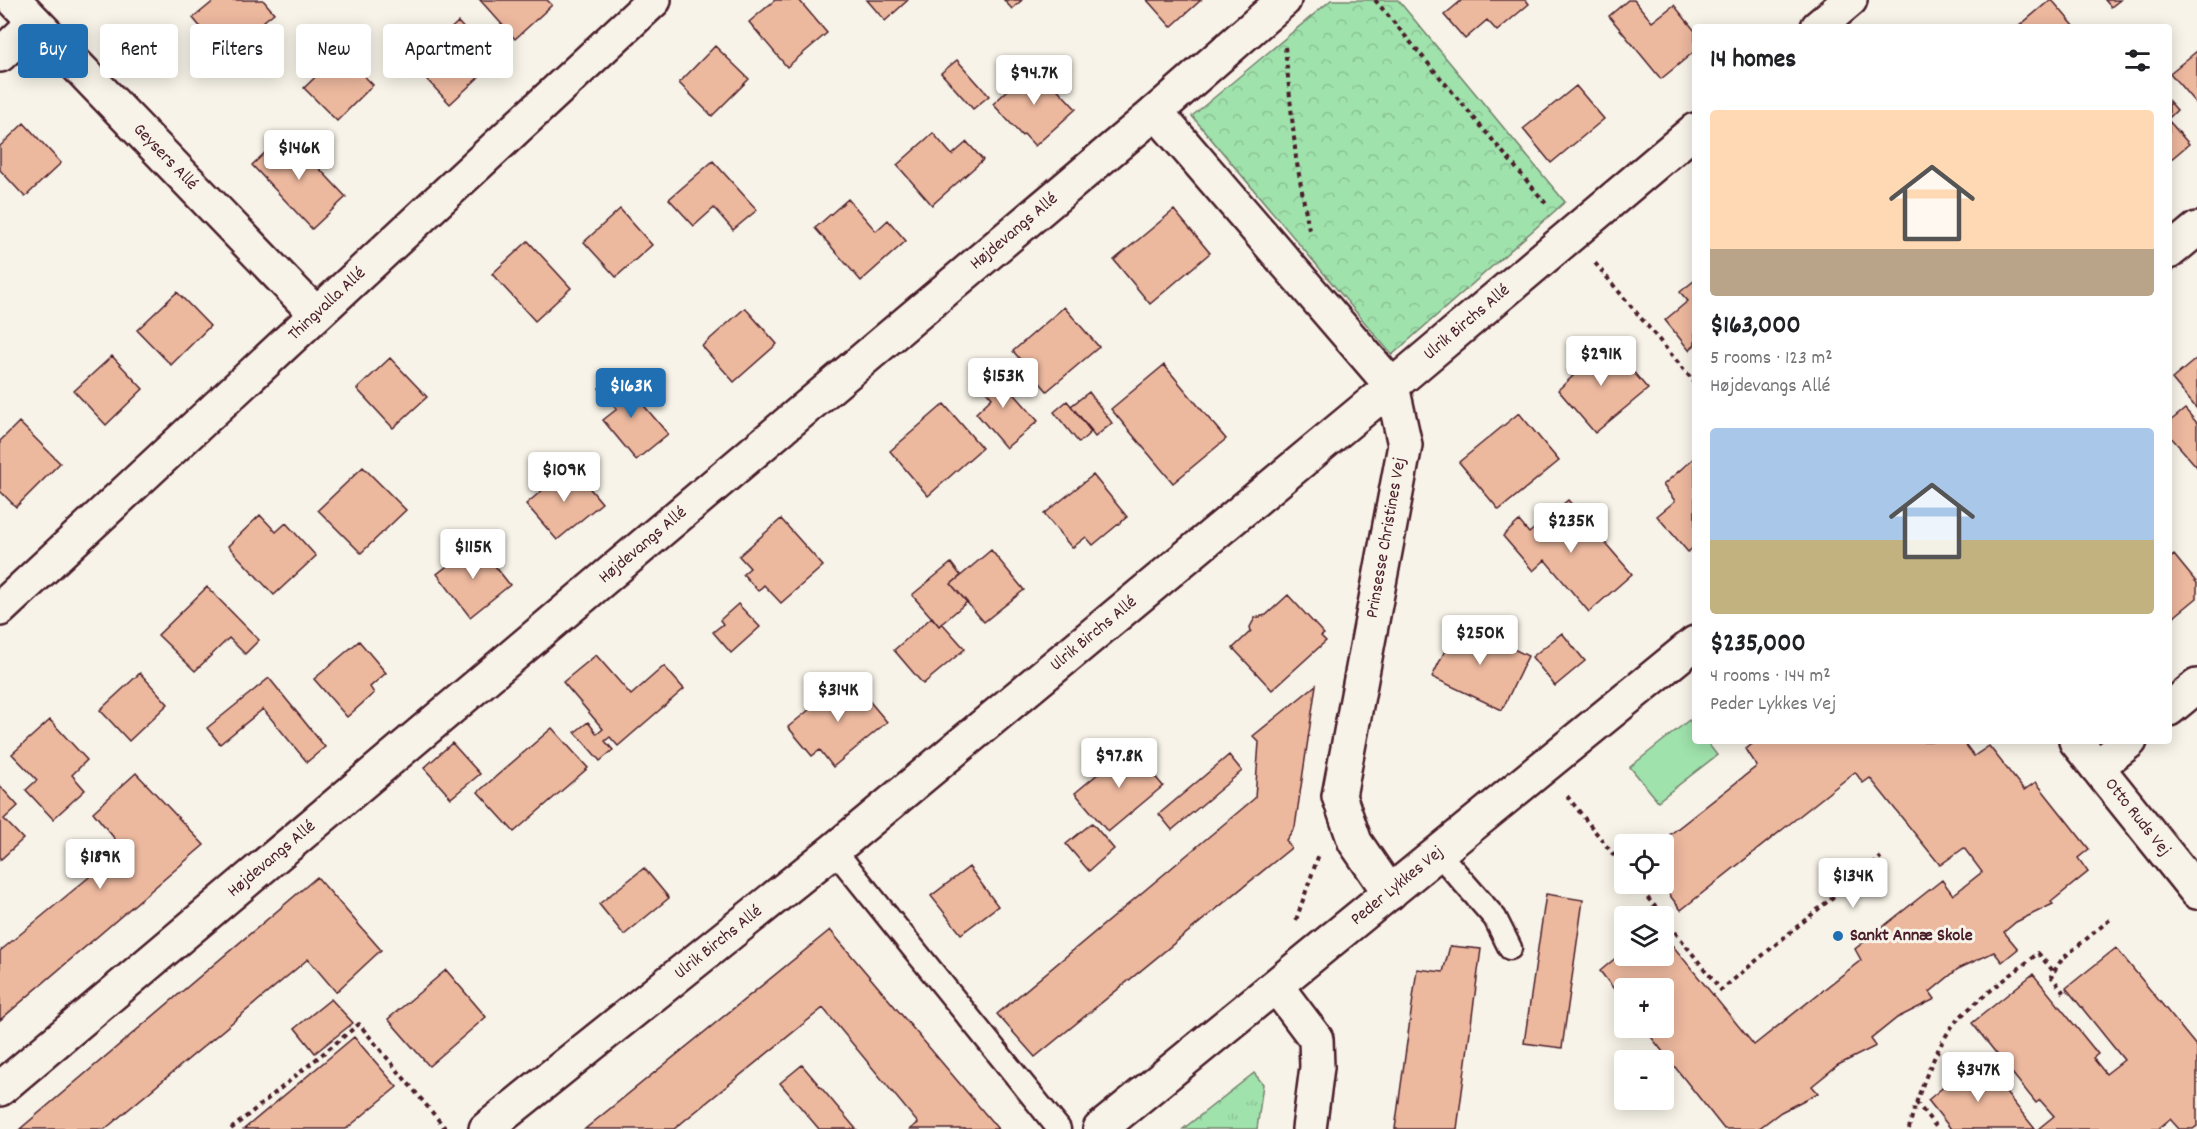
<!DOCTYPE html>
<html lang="en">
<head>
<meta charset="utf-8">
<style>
	body { margin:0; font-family:Dekko,sans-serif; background:#f2f2f2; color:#202124; height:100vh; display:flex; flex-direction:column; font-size:22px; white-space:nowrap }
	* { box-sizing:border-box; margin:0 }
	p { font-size:20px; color:#757577 }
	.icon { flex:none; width:33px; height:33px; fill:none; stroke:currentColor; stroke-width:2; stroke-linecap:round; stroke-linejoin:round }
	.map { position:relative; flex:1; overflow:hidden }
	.side { position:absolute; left:1692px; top:24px; width:480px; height:720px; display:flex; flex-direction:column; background:#fff; border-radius:6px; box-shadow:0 3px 15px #0003 }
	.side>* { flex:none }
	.banner { position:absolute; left:18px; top:24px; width:570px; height:54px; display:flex; gap:12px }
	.buttons { position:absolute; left:1614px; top:834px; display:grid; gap:12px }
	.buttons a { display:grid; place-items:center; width:60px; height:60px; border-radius:6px; background:#fff; box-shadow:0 3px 15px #0003; font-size:30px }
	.price { position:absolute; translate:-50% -51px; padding:0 14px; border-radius:6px; background:#fff; color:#222; font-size:20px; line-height:39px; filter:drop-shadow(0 2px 3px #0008) }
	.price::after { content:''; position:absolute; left:50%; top:36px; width:18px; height:14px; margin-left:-9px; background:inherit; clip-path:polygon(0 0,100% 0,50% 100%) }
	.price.on { background:#1f6fb2; color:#fff }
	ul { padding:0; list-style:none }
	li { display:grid; align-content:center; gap:12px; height:318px; padding:0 18px }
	li span { display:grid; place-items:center; height:186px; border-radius:6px; color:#555 }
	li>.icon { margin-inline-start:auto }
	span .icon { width:108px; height:108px; fill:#fffc; stroke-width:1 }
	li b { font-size:26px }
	h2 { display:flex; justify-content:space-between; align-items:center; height:72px; padding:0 18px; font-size:26px }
	.tag { padding:0 21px; border-radius:6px; background:#fff; box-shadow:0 3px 15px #0003; font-size:21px; line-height:54px }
	.tag.on { background:#1f6fb2; color:#fff }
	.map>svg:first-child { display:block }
	.grass { fill:url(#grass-tufts); stroke:#74806c; stroke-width:1.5 }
	.park { fill:url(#park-crowns); stroke:#74806c; stroke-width:1.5 }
	.pitch { fill:#9fe2ac; stroke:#74806c; stroke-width:1.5 }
	.building { fill:#ecb89e; stroke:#4a1f2b; stroke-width:1.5 }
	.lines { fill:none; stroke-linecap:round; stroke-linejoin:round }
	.lane-casing { stroke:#4a1f2b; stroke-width:27 }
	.street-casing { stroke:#4a1f2b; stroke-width:38 }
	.path { stroke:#4a1f2b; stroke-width:4; stroke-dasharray:4.5 4.5; stroke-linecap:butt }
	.lane { stroke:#f7f3e8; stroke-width:22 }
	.street { stroke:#f7f3e8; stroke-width:33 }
	.poi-dot { fill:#1f6fb2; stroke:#f7f3e8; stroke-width:2 }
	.labels { text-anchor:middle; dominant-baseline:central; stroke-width:6; stroke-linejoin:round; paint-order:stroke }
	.street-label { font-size:18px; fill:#4a1f2b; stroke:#f7f3e8 }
	.poi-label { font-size:18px; font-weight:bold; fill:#4a1f2b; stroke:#f7f3e8; text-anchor:start }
</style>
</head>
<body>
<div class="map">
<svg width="2197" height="1129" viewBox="0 0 2197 1129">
	<defs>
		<pattern id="grass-tufts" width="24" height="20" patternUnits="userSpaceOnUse" patternTransform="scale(1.5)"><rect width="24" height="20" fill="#9fe2ac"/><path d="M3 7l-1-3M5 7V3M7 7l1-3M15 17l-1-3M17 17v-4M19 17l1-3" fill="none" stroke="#8ac194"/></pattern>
		<pattern id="park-crowns" width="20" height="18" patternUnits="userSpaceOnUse" patternTransform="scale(1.5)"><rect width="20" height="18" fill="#9fe2ac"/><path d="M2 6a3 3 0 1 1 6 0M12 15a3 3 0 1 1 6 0" fill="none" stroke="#8ac194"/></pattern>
	</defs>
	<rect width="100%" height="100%" fill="#f7f3e8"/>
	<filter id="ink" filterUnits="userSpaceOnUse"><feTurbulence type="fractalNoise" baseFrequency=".0167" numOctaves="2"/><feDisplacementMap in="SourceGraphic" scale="12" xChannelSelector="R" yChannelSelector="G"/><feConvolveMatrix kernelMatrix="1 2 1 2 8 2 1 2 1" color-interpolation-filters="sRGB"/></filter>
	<g filter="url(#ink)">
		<!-- grass -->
		<path class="grass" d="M1254,1073L1263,1084L1257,1129H1183Z"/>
		<!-- park -->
		<path class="park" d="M1331,0H1398L1565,202L1392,355L1192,116Z"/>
		<!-- pitch -->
		<path class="pitch" d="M1689,720L1695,728V741H1706L1717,755L1658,801L1630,767Z"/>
		<!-- building -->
		<path class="building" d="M215,0H263L274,13L223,54L193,18Z
			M480,0H547L552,5L515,39Z
			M775,0H799L827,33L787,67L749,22Z
			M867,0H908L885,21Z
			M1004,0H1022L1012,9Z
			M1147,0H1201L1171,27Z
			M1462,0H1526L1529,4L1497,31L1487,20L1465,39L1444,15Z
			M1628,0H1634L1652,22L1674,5L1695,31V51L1661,79L1609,16Z
			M2050,0H2052L2075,27H2018Z
			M2105,0H2120L2111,7Z
			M458,22L495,62L450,104L412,64Z
			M715,46L749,79L712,116L679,83Z
			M2197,51V105L2170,73Z
			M341,52L373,85L337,121L304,88Z
			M957,60L989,96L973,109L941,73Z
			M1035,65L1076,109L1035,146L1024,134L1022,136L993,104Z
			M1576,86L1604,119L1551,163L1523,129Z
			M2169,101L2177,110L2169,118Z
			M2169,121L2189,144L2169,161Z
			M24,123L61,163L25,197L0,170V146Z
			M286,133L346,197L312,229L252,165Z
			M933,133L952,155L967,142L983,160L932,205L897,165Z
			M713,161L757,210L733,230L714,208L694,226L669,199Z
			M848,199L876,231L888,220L906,241L861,281L815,228Z
			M620,209L652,245L616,277L584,242Z
			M1174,210L1210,253L1150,304L1114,260Z
			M528,241L571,288L535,321L492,274Z
			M1695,280V345L1689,350L1665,320L1688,301L1680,292Z
			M177,292L210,326L171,365L137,330Z
			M1064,307L1099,347L1047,391L1013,351Z
			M745,308L777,344L734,382L702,346Z
			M1611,346L1648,389L1595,433L1558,390L1573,376L1567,370L1593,347L1600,355Z
			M112,356L143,389L106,425L74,391Z
			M390,358L427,397L393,428L357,389Z
			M2197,358V409L2172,379Z
			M988,364L1038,421L1006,448L976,413L992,398L973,376Z
			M1164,365L1226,439L1173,483L1111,409Z
			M617,374L668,434L636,460L603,420L617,409L599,388Z
			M1089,392L1112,423L1095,437L1071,406Z
			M1067,401L1092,431L1079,443L1054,412Z
			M944,404L982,448L928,496L890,451Z
			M2185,409L2197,423V467L2169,435V422Z
			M1519,413L1559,461L1499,510L1459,462Z
			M19,422L60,463L16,507L0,491V441Z
			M1695,457V546L1688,552L1657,516L1675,501L1663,485Z
			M571,466L602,503L557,540L526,504Z
			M363,467L406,510L361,553L318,510Z
			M1093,475L1127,517L1093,545L1086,537L1072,548L1044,514Z
			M1568,500L1632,574L1589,612L1545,560L1533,571L1503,536L1519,521L1529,533Z
			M260,515L276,532L286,523L316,556L274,595L228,546Z
			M781,519L823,566L781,603L764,585L758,591L743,574L750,568L739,556Z
			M477,543L510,585L470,617L437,574Z
			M991,550L1024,590L984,622L951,584Z
			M2174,555L2197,583V598L2169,621V559Z
			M951,563L961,576L951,584L967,602L939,626L912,595Z
			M207,587L259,640L245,654L229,638L195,671L158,635Z
			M1288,595L1324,634L1321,636L1326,641L1272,690L1233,648L1251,631L1250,627L1255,618L1266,615Z
			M738,604L760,627L731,653L713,632L723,624L720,620Z
			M932,617L939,626L942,623L965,649L923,684L894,650Z
			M1459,622L1528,656L1502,710L1432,677Z
			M1562,633L1585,661L1555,686L1532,657Z
			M359,641L386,673L370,687L374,693L347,717L314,679Z
			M596,655L631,695L664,666L684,689L618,746L610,737L605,741L613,750L600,761L575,732L588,722L597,734L603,729L563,682Z
			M140,673L168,704L129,741L100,710Z
			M849,677L887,722L833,767L820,750L812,756L788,727Z
			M269,678L325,747L307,762L263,709L220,744L207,728Z
			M1316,685L1295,827L1286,840L1291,848L1035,1057L997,1014L1255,798L1259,742L1253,736Z
			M50,720L87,760L72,775L85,790L53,819L26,790L37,780L12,754Z
			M552,728L588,768L514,832L478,792Z
			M1756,741H1963L1974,756L1989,746L2024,790L2036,782L2089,849L2078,858L2088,872L2051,902L2053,904L2016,922L2004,932L2018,949L2002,962L1994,952L1958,969L1930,992L1935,999L1897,1018L1871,1039L1876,1046L1838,1065L1812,1086L1818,1093L1781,1112L1758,1129H1724L1644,1028H1664V988H1624V1002L1600,971L1624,951V956H1664V935L1754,1045L1861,960L1855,949L1942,880L1953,895L1982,872L1964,848L1940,865L1870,778L1863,783L1855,772L1681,910L1661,884H1664V844H1658L1757,766L1746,749Z
			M452,743L480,774L451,798L424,768Z
			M1130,747L1163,786L1108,832L1075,793Z
			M1229,755L1242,771L1172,830L1159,814Z
			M136,773L204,845L0,1020V951L123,849L93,812Z
			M0,786L18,806L4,819L23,839L0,860Z
			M1092,823L1114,849L1089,871L1066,844Z
			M969,867L998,906L961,934L931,896Z
			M644,868L669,898L624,935L599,904Z
			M317,877L381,950L336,992L308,959L105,1129H20Z
			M1546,894L1583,900L1562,1048L1524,1043Z
			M830,930L998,1129H910L918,1123L823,1008L674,1129H585Z
			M1450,946L1481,949L1457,1129H1395L1417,969L1443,972Z
			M2116,948L2197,1047V1126L2193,1129H2179L2170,1119L2158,1129H2038L2054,1116L2040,1100L2036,1103L1972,1023L2033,974L2098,1054L2093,1058L2106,1074L2124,1060L2066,988Z
			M446,970L486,1017L429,1066L388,1019Z
			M331,999L353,1023L315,1053L295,1028Z
			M354,1037L397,1087L346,1129H244Z
			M1978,1058L2035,1129H1951L1928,1100Z
			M802,1065L856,1129H819L780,1083Z"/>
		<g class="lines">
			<!-- lane casing -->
			<g class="lane-casing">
				<path id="lane" d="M834,850L1059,1129
					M1439,854L1495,918L1510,948"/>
			</g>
			<!-- street casing -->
			<g class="street-casing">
				<g id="street">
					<path id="s1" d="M14,0L316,314"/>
					<path d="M1818,27L1850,0"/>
					<path d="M0,55L35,22"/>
					<path d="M1156,112L1392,386L1405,445L1339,796L1355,842L1390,893"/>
					<path d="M2169,252L2197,229"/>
					<path id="s2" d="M0,609L654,0"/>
					<path d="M2169,709L2197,686"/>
					<path id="s3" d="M2076,741L2197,892"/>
					<path d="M2097,767L2130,741"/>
					<path d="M1276,986L1316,1039L1317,1067L1309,1129"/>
					<path id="s4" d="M0,1089L1156,112L1284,0"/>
					<path id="s5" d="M486,1129L834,850L1392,386L1695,130"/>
					<path id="s6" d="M1100,1129L1695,643"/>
				</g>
			</g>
			<!-- path -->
			<path class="path" d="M1375,0L1548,206
				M1285,47L1296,158L1309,230
				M1595,263L1695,383
				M1567,796L1624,868
				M1636,884L1663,916
				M1664,918L1721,990L1881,857
				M1296,920L1319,854
				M2064,993L2051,976L2062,959L2113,917
				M1916,1102L1938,1129
				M231,1129L359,1024L446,1129
				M1909,1129C1915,1099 1939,1038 1960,1017C1984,994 2013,974 2038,953L2054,972"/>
			<!-- lane -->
			<use href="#lane" class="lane"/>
			<!-- street -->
			<use href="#street" class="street"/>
		</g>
	</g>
	<!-- markers -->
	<circle class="poi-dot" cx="1838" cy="936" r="6"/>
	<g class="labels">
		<!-- street labels -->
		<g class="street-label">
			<text stroke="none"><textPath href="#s1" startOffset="218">Geysers Allé</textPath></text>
			<text stroke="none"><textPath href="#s4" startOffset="1328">Højdevangs Allé</textPath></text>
			<text stroke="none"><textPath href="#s2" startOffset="447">Thingvalla Allé</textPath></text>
			<text stroke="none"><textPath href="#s5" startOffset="1270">Ulrik Birchs Allé</textPath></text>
			<text transform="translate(1387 538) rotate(-80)">Prinsesse Christines Vej</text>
			<text stroke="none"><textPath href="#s4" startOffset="842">Højdevangs Allé</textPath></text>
			<text stroke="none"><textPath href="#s5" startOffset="784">Ulrik Birchs Allé</textPath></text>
			<text stroke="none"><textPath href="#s3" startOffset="98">Otto Ruds Vej</textPath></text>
			<text stroke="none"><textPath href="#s4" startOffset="356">Højdevangs Allé</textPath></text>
			<text stroke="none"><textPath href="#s6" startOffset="384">Peder Lykkes Vej</textPath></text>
			<text stroke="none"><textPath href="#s5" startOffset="298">Ulrik Birchs Allé</textPath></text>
		</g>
		<!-- poi labels -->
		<g class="poi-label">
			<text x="1850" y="936">Sankt Annæ Skole</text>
		</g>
	</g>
</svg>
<div class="buttons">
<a><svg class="icon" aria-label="locate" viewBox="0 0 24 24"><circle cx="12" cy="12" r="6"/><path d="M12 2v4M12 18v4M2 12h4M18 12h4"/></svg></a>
<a><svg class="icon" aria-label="layers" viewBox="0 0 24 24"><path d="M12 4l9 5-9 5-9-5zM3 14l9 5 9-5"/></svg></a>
<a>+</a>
<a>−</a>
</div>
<b class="price" style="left:1034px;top:106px">$94.7K</b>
<b class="price" style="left:299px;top:181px">$146K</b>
<b class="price" style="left:1601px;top:387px">$291K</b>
<b class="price" style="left:1003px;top:409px">$153K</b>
<b class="price on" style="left:631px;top:419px">$163K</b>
<b class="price" style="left:564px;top:503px">$109K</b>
<b class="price" style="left:1571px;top:554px">$235K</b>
<b class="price" style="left:473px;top:580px">$115K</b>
<b class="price" style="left:1480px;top:666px">$250K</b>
<b class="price" style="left:838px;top:723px">$314K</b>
<b class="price" style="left:1119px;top:789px">$97.8K</b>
<b class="price" style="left:100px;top:890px">$189K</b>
<b class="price" style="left:1853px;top:909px">$134K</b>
<b class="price" style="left:1978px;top:1103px">$347K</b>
<div class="banner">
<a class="tag on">Buy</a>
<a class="tag">Rent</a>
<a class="tag">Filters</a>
<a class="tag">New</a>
<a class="tag">Apartment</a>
</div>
<section class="side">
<h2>14 homes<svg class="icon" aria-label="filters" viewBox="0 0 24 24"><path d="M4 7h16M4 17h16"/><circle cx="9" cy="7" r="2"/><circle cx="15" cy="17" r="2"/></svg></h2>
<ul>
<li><span style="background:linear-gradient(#ffd9b3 75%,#b9a48a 0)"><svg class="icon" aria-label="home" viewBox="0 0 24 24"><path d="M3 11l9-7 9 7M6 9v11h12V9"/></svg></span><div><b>$163,000</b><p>5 rooms · 123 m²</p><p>Højdevangs Allé</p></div></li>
<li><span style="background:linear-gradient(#a9c7e8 60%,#c2b280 0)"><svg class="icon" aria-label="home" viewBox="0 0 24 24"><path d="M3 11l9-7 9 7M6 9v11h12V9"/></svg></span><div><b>$235,000</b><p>4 rooms · 144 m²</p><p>Peder Lykkes Vej</p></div></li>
</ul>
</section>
</div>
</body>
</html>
